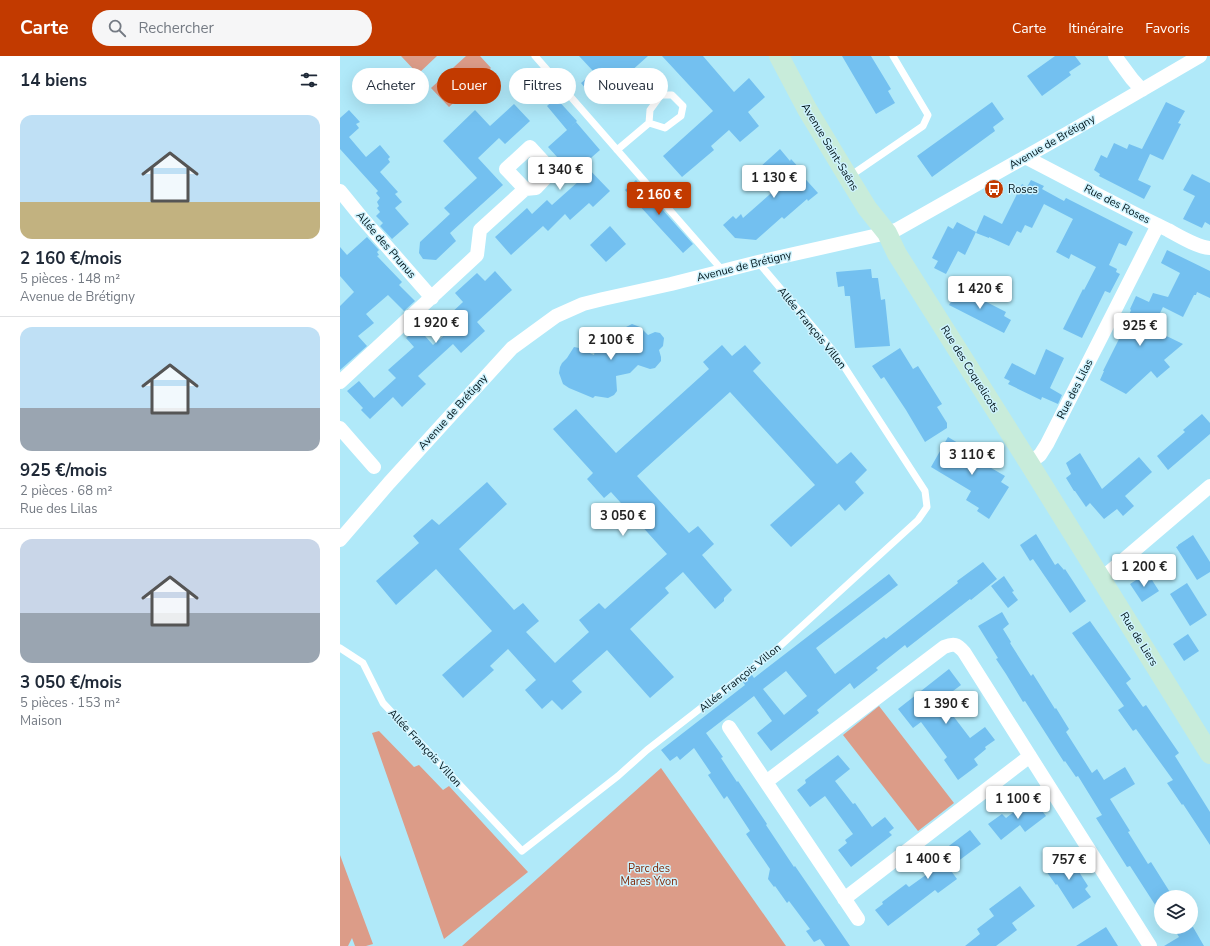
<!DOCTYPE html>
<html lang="fr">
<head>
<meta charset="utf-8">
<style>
	body { margin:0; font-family:"Nunito Sans",sans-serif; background:#f6f6f7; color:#1f2937; height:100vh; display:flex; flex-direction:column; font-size:15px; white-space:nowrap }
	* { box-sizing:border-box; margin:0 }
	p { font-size:13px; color:#747a83 }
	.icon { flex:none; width:22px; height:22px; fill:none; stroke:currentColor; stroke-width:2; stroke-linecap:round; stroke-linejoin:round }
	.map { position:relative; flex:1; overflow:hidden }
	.panel { display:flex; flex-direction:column; background:#fff; width:340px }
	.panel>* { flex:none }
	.guide { position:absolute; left:12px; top:12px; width:380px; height:36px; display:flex; gap:8px }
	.tools { position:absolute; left:814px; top:834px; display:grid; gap:8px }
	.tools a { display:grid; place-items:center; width:44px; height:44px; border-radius:50%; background:#fff; box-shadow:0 4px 16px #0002; font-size:20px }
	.price { position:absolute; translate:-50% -34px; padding:0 9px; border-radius:4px; background:#fff; color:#222; font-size:13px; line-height:26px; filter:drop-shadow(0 1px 2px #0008) }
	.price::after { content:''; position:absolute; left:50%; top:24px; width:12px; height:9px; margin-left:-6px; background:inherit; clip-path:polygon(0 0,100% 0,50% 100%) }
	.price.current { background:#c23a00; color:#fff }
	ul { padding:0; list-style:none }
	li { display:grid; align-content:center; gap:8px; height:212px; padding:0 20px }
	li+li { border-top:1px solid #e0e1e3 }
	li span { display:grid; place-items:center; height:124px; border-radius:12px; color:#555 }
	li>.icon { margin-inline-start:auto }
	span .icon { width:72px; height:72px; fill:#fffc; stroke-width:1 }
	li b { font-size:17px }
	h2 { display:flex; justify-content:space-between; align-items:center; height:48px; padding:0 20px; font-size:17px }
	.tag { padding:0 14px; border-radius:18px; background:#fff; box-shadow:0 4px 16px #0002; font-size:14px; line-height:36px }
	.tag.current { background:#c23a00; color:#fff }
	header { display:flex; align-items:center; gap:24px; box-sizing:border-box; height:56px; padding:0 20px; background:#c23a00; color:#fff }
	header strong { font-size:19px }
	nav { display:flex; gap:22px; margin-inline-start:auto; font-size:14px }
	.search { width:280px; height:36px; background:#f6f6f7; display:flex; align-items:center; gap:10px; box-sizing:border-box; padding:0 14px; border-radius:22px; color:#747a83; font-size:15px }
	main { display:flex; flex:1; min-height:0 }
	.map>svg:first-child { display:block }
	.green { fill:#dc9c88 }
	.building { fill:#73c0f0; fill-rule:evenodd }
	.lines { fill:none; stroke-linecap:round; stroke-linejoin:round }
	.lane { stroke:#fff; stroke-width:7 }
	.street { stroke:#fff; stroke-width:14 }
	.secondary { stroke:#c8ecda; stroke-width:20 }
	.labels { text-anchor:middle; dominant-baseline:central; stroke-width:3; stroke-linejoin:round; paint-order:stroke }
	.street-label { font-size:11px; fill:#01141a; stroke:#cef3fe }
	.poi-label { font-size:11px; fill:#01141a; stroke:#cef3fe; text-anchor:start }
	.park-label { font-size:11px; fill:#802706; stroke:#cef3fe }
</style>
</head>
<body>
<header>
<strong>Carte</strong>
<div class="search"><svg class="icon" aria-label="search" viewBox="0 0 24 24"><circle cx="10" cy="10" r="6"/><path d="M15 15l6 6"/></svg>Rechercher</div>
<nav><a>Carte</a><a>Itinéraire</a><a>Favoris</a></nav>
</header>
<main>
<section class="panel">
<h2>14 biens<svg class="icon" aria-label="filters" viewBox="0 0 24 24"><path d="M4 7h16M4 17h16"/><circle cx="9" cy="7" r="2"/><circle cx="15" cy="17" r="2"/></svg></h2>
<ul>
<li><span style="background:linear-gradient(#bfe0f5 70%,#c2b280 0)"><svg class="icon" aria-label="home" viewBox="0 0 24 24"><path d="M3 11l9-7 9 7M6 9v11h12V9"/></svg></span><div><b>2 160 €/mois</b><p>5 pièces · 148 m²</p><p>Avenue de Brétigny</p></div></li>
<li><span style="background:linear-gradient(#bfe0f5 65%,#9aa5b1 0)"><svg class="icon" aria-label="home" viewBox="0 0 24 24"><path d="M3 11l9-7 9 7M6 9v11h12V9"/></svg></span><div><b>925 €/mois</b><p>2 pièces · 68 m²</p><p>Rue des Lilas</p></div></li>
<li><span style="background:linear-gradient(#c9d6e8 60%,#9aa5b1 0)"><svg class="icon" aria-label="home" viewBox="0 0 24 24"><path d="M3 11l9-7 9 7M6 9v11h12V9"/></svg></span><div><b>3 050 €/mois</b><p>5 pièces · 153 m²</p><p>Maison</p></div></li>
</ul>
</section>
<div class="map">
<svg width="870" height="890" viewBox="0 0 870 890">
	<rect width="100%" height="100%" fill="#b0e9f9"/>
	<!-- green -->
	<path class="green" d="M61,0H97L78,18Z
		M126,0H140L151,12L109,51L91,32Z
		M539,650L614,747L578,775L503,679Z
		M39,675L74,711L79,709L103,734L109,730L188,816L104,883L32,677Z
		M321,712L446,890H122Z
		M0,799L33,888L26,890H15L12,882L8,890H0Z"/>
	<!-- building -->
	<path class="building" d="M239,0H308L289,17L301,30L282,47L270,35L257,46L241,27L254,16Z
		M322,0H363L394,36L409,22L425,41L408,56L419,70L400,86L389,74L371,90L374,94L342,121L323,100L373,55Z
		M502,0H531L551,33L548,35L555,47L536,58Z
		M715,0H735L741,8L729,16L731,19L702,40L687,20Z
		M216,42L237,65L227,74L207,50Z
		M652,46L664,63L653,71L655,75L592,121L577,100Z
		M826,46L845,55L838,67L841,68L823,104L810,98L798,124L811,130L804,143L759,120L760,118L754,114L761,99L767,102L774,87L787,93L789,88L802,93Z
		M174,48L190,65L165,88L159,82L138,102L163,129L110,177L116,185L96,204L83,203L79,197L80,186L110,158L104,152L137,122L103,85L135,54L150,70Z
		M9,54L20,66L16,68L19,72L9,81L26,101L40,89L50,101L48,103L50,106L40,116L58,136L55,138L62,146L55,152L69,168L52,183L40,170L43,167L36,160L40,156L37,152L39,150L37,146L40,142L36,137L38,135L0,93V62Z
		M236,66L260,94L244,108L270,135L253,151L249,147L230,164L225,158L208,175L203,170L171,199L155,181L187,152L192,158L207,144L212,149L239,125L208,91Z
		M440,93L450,105L451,103L461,114L459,116L478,137L468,145L467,143L444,163L442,161L416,184L395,182L383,169L393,160L396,163L401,158L403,162L438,131L420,111Z
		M852,118L870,127V169L865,166L862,172L843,163L855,140L843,134Z
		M296,124L353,188L343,197L285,134Z
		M691,124L704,130L702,133L724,145L726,142L793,176L786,190L779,187L769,209L777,213L776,216L780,218L770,237L765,235L742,282L723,273L743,233L744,234L756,211L731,198L729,203L716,196L733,163L704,148L692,172L685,169L681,177L677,175L669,190L649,181V182L636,177L644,159L662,168L682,128L687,131Z
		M617,166L636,176L625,199L618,195L606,218L594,212L598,205L592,202L608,170L613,173Z
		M270,170L286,188L266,206L250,189Z
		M27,181L39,194L37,196L39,199L37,200L62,226L59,229L75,245L64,255L48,239L26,258L34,267L18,280L27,290L0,314V250L14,236L0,220V191L7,199Z
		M827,194L870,215V242L857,236L856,239H854L843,261L823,251L840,217L821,207Z
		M531,213L532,222H538L541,244L545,243L550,290L515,292L510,240H505L504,230L498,231L496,216Z
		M155,215L172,234L137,266L145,275L121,297L113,288L78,320L86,328L62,351L53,341L30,363L21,354L23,352L7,335L19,325L34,342L56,322L48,314L74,291L66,282L78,272L93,289L116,269L108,260L123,246L115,237L137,217L145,225Z
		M619,232L666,256L664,260L671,264L664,277L609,249Z
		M813,237L828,241L812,273L843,288L824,304L830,311L817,322L811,315L786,338L760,324L764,315H763L783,275L791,254L790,253L796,240L809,246Z
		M292,268L300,271L308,279L315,276L320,277L324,282L323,290L319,294L321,301V305L315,312L310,313L298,309L290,317L276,320L277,335L274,339L268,342L255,340L253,342L229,332L223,328L219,317L220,311L222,307L227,302L234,291L239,292L254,299L258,282L261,276L268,273L280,278L286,271Z
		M382,289L392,300L405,289L421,307L413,315L497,408L511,396L527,414L515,426L524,437L505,455L499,448L451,491L430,469L475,429L390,336L297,420L349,477L358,470L374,488L362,499L392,534L384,542V545L375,553L343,516L325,532L329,537L290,573L334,621L310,642L267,594L232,625L242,636L222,654L212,644L202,653L185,634L196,624L168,593L150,610L154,614L123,642L102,619L152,575L96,513L56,549L36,525L79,487L73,480L92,463L99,469L147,426L167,448L119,493L174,554L183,547L199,565L186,576L215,607L249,576L239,564L259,547L265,553L327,498L271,436L264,442L247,423L253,417L213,373L236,353L276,397L369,313L363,306Z
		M560,292L573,313L578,310L597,340L602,348L597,351L607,367V372L585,386L566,354L544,321L541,323L532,310Z
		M706,293L724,302L710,332L722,339L718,348L702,341L701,344L668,328L670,325L664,322L672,307L695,319Z
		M862,358L870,367V378L828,414L817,400L845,376L843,374Z
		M608,381L648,405L646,409L665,420L661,426L669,431L649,463L637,455L639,452L626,444L631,435L591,411Z
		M740,397L762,433L799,401L812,416L785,440L794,450L783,460L777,453L764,463L750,447L746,451L735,435H734L726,422L731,418L726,407Z
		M696,478L715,509L718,507L724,514L725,513L746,545L730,557L693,503L690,505L680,489Z
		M853,479L870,506V516L857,524L836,491L838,490V489Z
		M643,506L657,523L631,544L630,543L567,592L565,589L536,612L538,614L514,633L510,627L477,654L479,657L431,695L417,677L432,665L414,640L366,677L383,701L381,702L397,726L398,725L427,768L426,769L454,811L455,810L510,890H485L480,883L474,886L466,875L470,873L449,845L447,847L435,830L434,831L428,823L430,813L406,778L410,775L387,740L384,743L368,719L371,717L354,692L340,704L337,700L330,705L321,694L405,629L403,626L412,619L414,622L549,518L558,529L476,592L495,618L544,581L546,583L618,527L617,525ZM446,615L467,640L444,659L423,633Z
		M804,519L809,525L812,524L819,535L802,546L790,528Z
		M664,520L674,535L672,536L678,544L668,552L651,530Z
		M847,527L867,559L850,570L830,538Z
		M662,556L669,568L663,573L671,586L670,587L691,620L693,618L715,653L716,652L729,673L726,676L752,717L757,713L764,724L785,711L795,728L770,743L790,775L788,776L808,808L811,806L833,841H821V858L790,810L787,811L756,762L762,759L738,720L736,721L725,705L724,706L685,645L683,646L666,618L656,603L658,602L638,570Z
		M750,565L791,623L786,627L803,651L806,649L839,697L835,700L870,756V789L843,748L842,749L827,727L833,724L796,673L793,675L778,654L784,650L732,577Z
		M848,578L859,595L844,605L833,588Z
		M609,613L621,629L601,644L630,682L645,671L655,684L645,691L646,693L634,703L638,709L618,724L604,704L607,701L581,666L573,672L558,653Z
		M498,699L510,713L495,725L513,748L515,747L532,771L545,761L554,772L549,776L552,779L511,811L498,794L507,787L505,784L513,778L485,740L470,751L457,734L466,727L465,724Z
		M692,742L706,760L685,776L680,769L661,784L648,768L662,758L666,762Z
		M630,774L641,788L609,812L617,823L598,837L595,834L548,870L535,854L543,848L542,846L566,828L569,831L590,816L586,811L595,804L593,802Z
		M724,799L731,810L734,808L748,830L745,833L751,841L733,853L717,828L716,829L704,812Z
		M680,830L695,850L672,867L677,874L656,890H625L640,878L637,873L654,860L649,853Z
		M766,871L778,890H736Z
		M833,871H853L864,890H824L839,881Z"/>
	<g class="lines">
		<!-- lane -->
		<path class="lane" d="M195,0L383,215
			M277,94L309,67L325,72L341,60L343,50L332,39H321L310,54L309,67
			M510,120L583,70L588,59L553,0
			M0,592L23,607L43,647L182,795L278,720L307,694L438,592L578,464L587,451L585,435L496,298L418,206"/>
		<!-- street -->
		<path class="street" d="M775,0L792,23L802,34
			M685,101C732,125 779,151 828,174C839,180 857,191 870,192
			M0,135L22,162L92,242
			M0,326L137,199L140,174L185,133L196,132L212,115L190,91L166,113L185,133
			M0,372L34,411
			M689,407L700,399L707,388L818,169
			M0,484L49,427L172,292L216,260L243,248L263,243L331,228L418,206L547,177L556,174L733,74L860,0
			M761,523L870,430
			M389,671L518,863
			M426,726L604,591C614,587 617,588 624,596L810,890
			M504,843L690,700"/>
		<!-- secondary -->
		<path class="secondary" d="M439,0L467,53L508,121L527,152L547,177L557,198L689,407L870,698"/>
	</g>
	<!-- icons -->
	<defs>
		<g id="bus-disc" transform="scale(1)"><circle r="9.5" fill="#c23a00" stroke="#cef3fe"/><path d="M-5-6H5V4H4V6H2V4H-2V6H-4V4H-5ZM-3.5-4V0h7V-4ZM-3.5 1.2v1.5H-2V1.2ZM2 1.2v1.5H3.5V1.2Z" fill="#fff"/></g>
	</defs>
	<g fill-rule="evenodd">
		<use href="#bus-disc" x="654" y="133"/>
	</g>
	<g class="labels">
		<!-- street labels -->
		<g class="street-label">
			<text transform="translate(712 86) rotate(-30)">Avenue de Brétigny</text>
			<text transform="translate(490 91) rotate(59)">Avenue Saint-Saëns</text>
			<text transform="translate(777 148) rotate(27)">Rue des Roses</text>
			<text transform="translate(46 189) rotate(49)">Allée des Prunus</text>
			<text transform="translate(404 210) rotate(-14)">Avenue de Brétigny</text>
			<text transform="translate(472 272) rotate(51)">Allée François Villon</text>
			<text transform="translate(630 313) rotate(58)">Rue des Coquelicots</text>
			<text transform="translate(735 333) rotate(-63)">Rue des Lilas</text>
			<text transform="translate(113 356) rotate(-48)">Avenue de Brétigny</text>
			<text transform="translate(799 583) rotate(58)">Rue de Liers</text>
			<text transform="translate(400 622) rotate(-39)">Allée François Villon</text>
			<text transform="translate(85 692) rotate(47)">Allée François Villon</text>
		</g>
		<!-- poi labels -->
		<g class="poi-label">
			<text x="668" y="133">Roses</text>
		</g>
		<!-- park labels -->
		<g class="park-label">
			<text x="309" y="812">Parc des<tspan x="309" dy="13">Mares Yvon</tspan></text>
		</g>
	</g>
</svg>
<div class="tools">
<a><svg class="icon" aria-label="layers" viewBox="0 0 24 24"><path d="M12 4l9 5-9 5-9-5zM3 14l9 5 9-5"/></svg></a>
</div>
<b class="price" style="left:220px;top:135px">1 340 €</b>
<b class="price" style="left:434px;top:143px">1 130 €</b>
<b class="price current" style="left:319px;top:160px">2 160 €</b>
<b class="price" style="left:640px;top:254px">1 420 €</b>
<b class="price" style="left:96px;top:288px">1 920 €</b>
<b class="price" style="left:800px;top:291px">925 €</b>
<b class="price" style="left:271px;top:305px">2 100 €</b>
<b class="price" style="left:632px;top:420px">3 110 €</b>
<b class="price" style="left:283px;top:481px">3 050 €</b>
<b class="price" style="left:804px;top:532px">1 200 €</b>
<b class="price" style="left:606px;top:669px">1 390 €</b>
<b class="price" style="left:678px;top:764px">1 100 €</b>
<b class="price" style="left:588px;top:824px">1 400 €</b>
<b class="price" style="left:729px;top:825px">757 €</b>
<div class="guide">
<a class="tag">Acheter</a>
<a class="tag current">Louer</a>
<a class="tag">Filtres</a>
<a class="tag">Nouveau</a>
</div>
</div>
</main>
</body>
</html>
